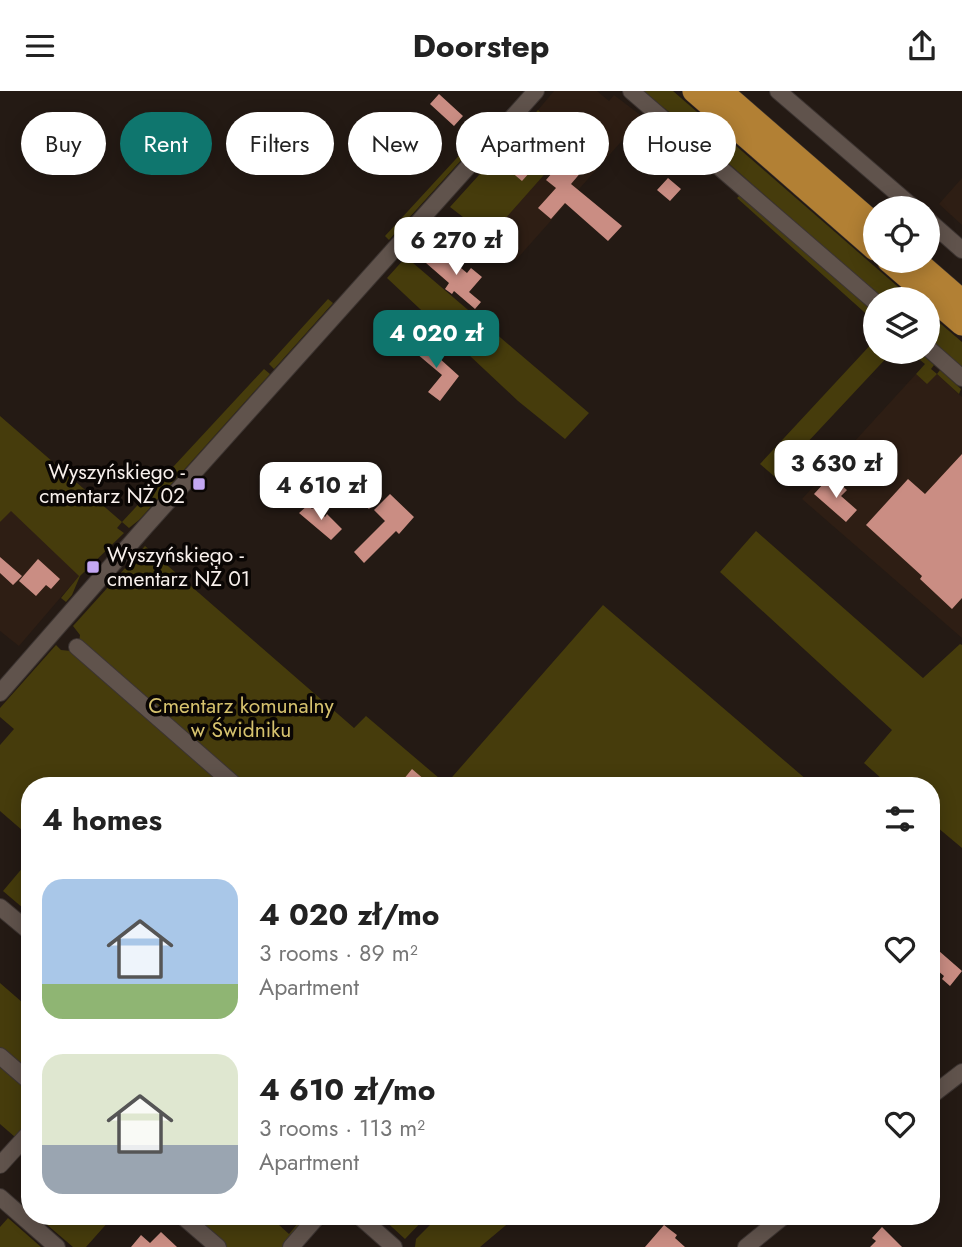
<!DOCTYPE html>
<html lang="en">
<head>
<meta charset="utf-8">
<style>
	body { margin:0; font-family:Jost,sans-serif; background:#f2f2f2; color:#222; height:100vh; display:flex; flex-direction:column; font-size:26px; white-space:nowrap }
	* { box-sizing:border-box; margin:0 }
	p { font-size:23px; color:#767676 }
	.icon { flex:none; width:38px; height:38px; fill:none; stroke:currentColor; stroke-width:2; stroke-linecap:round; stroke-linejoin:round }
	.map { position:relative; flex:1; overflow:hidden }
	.drawer { position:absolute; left:21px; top:686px; width:919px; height:448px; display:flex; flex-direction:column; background:#fff; border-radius:28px; box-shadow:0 4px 18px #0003 }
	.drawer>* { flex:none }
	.hud { position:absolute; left:21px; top:21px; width:920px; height:63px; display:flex; gap:14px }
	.tools { position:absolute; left:863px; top:105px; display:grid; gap:14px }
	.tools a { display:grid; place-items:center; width:77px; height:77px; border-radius:50%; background:#fff; box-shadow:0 4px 18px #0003; font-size:35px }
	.price { position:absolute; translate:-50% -60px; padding:0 16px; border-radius:14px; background:#fff; color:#222; font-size:23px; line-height:46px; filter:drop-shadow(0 2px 4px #0008) }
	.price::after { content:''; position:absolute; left:50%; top:42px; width:21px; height:16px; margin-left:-10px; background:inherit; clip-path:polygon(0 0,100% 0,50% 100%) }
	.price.current { background:#0f766e; color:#fff }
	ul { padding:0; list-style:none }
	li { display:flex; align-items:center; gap:21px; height:175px; padding:0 21px }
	li span { display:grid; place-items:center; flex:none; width:196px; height:140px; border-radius:21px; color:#555 }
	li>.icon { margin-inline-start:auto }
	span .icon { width:84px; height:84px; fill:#fffc; stroke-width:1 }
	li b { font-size:30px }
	h2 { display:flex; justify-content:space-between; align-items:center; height:84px; padding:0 21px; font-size:30px }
	.chip { padding:0 24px; border-radius:32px; background:#fff; box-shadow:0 4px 18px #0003; font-size:24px; line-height:63px }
	.chip.current { background:#0f766e; color:#fff }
	header { display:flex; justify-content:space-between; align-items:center; height:91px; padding:0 21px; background:#fff; font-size:32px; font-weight:700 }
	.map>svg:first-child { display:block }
	.built { fill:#2e1e14 }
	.green { fill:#463c0c }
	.building { fill:#ca8d83 }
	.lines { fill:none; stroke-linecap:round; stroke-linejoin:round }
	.minor-casing { stroke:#3c3431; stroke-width:18 }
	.highway-casing { stroke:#3c3431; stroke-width:24 }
	.minor { stroke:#60534c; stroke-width:16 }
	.highway { stroke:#b28034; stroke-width:23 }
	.poi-dot { fill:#c3a7f2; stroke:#0a0604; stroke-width:2.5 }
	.labels { text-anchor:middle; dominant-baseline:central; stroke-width:7; stroke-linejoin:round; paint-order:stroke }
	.poi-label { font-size:21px; fill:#f8f0ec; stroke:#0a0604; text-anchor:end }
	.park-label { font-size:21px; fill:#d6c26e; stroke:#0a0604 }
</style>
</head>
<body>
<header><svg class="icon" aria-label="menu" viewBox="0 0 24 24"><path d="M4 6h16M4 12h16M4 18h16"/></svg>Doorstep<svg class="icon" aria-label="share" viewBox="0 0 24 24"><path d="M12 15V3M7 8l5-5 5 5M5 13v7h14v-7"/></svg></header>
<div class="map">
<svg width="962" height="1156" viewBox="0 0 962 1156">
	<rect width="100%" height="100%" fill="#241a14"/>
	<!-- built -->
	<path class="built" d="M554,0H597L609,10L614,4L643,26L516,169L489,146L573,50L538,19Z
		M962,87V134L939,113Z
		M916,283L927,292L937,283L962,306V547L802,408Z
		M11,419L31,436L79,485L19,555L0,540V431Z"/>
	<!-- green -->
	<path class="green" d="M642,0H673L912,208H883L677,27Z
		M538,19L574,50L489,146L450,116Z
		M489,32L492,35L389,149L385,145Z
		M740,104L875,222L873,229L737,107Z
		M406,166L589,322L565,348L518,310L387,187Z
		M328,208L333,212L274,278L269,273Z
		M928,222L962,251V276L928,247Z
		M875,249V261H892L775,386L760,373Z
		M910,261H919L934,274L931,278L937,283L940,279L961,298L959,303L937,283L927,293L916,283L925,273Z
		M264,278L270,283L139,429L129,437L122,431L117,437L124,442L80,485L72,504L66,511L61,507L79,485L11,420L0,431V325L122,431Z
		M756,440L923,587L960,553L962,554V757L931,731V695H890L864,672L892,639L720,481Z
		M145,455L354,637L366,625L446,693L603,514L814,695H30V746L0,720V654L14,638L0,626V617L56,554L61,559L71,560L79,552L80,544L73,535Z
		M30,768V823L3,800Z
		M0,892L30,918V984L0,958Z
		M0,975L30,1001V1030L15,1046L0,1033Z
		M105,1125L110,1129L86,1156H73L38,1126Z
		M188,1125H269L289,1143L304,1125H312L285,1156H223Z
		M380,1125H427L405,1148Z
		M439,1125H517L480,1156H415L416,1148Z
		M8,1127L41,1156H0V1136Z"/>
	<!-- building -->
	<path class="building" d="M439,3L463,25L454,35L430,13Z
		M572,59L588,73L571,93L622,135L608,150L565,112L551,128L538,117L556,97L546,89Z
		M523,60L538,72L522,90L503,74L513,63L517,67Z
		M668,87L681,98L670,110L657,99Z
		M438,158L467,182L471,177L482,186L469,201L481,211L475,218L454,200L452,203L445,198L449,192L426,172Z
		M383,229L398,241L389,251L374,239Z
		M418,248L459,285L440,310L428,301L442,284L410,257Z
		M962,363V507L952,518L920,488L922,485L866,434L908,388L925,403Z
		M322,377L332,386L319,399L310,389Z
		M834,388L847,399L841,405L857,419L846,431L814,403L825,391L829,395Z
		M356,391L377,410L369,418L348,399Z
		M390,403L414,426L399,443L396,440L364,472L354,461L385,430L374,419Z
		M308,414L312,418L315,415L325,426L327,423L342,438L331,449L299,422Z
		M0,466L22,485L13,494L0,482Z
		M38,468L60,488L51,498L46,494L36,505L19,490Z
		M412,678L432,695H410L403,689Z
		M931,853L962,880L950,895L942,888L944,885L931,874Z
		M664,1134L677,1144L675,1147L685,1156H645Z
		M882,1136L902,1156H870L876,1150L872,1147Z
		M161,1141L177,1156H131L141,1144L150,1152Z"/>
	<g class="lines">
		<!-- minor casing -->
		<g class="minor-casing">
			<path id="minor" d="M631,0L875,211
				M778,0L914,117
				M928,129L962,159
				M928,257L962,287
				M77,556L236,695
				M0,602L146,435L536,0
				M0,816L30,841
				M0,965L30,991
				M931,1005L962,981
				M0,1074L30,1041
				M0,1106L57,1156
				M182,1125L218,1156
				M359,1125L394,1156
				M291,1156L318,1125
				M746,1156L784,1125"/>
		</g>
		<!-- highway casing -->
		<g class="highway-casing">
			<path id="highway" d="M694,0L875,158
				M721,0L875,134
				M889,170L962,233
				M916,170L962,210"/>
		</g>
		<!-- minor -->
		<use href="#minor" class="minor"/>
		<!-- highway -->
		<use href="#highway" class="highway"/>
	</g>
	<!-- markers -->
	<g class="poi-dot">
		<rect x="192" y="386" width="14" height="14" rx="3.5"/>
		<rect x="86" y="469" width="14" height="14" rx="3.5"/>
	</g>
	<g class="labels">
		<!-- poi labels -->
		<g class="poi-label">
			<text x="185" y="381">Wyszyńskiego -<tspan x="185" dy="24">cmentarz NŻ 02</tspan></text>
			<text x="107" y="464" text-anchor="start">Wyszyńskiego -<tspan x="107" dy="24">cmentarz NŻ 01</tspan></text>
		</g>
		<!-- park labels -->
		<g class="park-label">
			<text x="241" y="615">Cmentarz komunalny<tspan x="241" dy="24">w Świdniku</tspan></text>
		</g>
	</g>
</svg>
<div class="tools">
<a><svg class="icon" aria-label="locate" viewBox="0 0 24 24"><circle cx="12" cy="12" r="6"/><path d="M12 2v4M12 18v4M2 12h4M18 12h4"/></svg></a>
<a><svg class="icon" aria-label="layers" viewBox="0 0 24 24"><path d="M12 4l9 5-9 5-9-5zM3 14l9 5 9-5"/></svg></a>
</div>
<b class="price" style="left:456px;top:186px">6 270 zł</b>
<b class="price current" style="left:436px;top:279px">4 020 zł</b>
<b class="price" style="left:836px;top:409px">3 630 zł</b>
<b class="price" style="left:321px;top:431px">4 610 zł</b>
<div class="hud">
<a class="chip">Buy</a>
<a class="chip current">Rent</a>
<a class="chip">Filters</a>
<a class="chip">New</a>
<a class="chip">Apartment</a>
<a class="chip">House</a>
</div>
<section class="drawer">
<h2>4 homes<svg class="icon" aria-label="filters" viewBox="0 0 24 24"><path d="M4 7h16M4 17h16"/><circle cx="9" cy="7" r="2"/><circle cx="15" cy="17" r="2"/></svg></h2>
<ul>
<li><span style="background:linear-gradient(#a9c7e8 75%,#8fb573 0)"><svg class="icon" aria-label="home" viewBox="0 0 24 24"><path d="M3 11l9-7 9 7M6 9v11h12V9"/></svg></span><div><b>4 020 zł/mo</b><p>3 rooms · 89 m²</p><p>Apartment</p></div><svg class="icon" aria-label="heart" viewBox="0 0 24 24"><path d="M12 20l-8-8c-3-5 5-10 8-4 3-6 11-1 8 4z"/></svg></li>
<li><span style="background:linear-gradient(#dfe7d0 65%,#9aa5b1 0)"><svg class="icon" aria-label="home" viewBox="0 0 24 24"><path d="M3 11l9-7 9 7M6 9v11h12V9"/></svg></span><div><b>4 610 zł/mo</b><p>3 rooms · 113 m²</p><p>Apartment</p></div><svg class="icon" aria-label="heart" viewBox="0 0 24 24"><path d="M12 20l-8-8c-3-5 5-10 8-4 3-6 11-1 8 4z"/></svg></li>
</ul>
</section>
</div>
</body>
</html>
